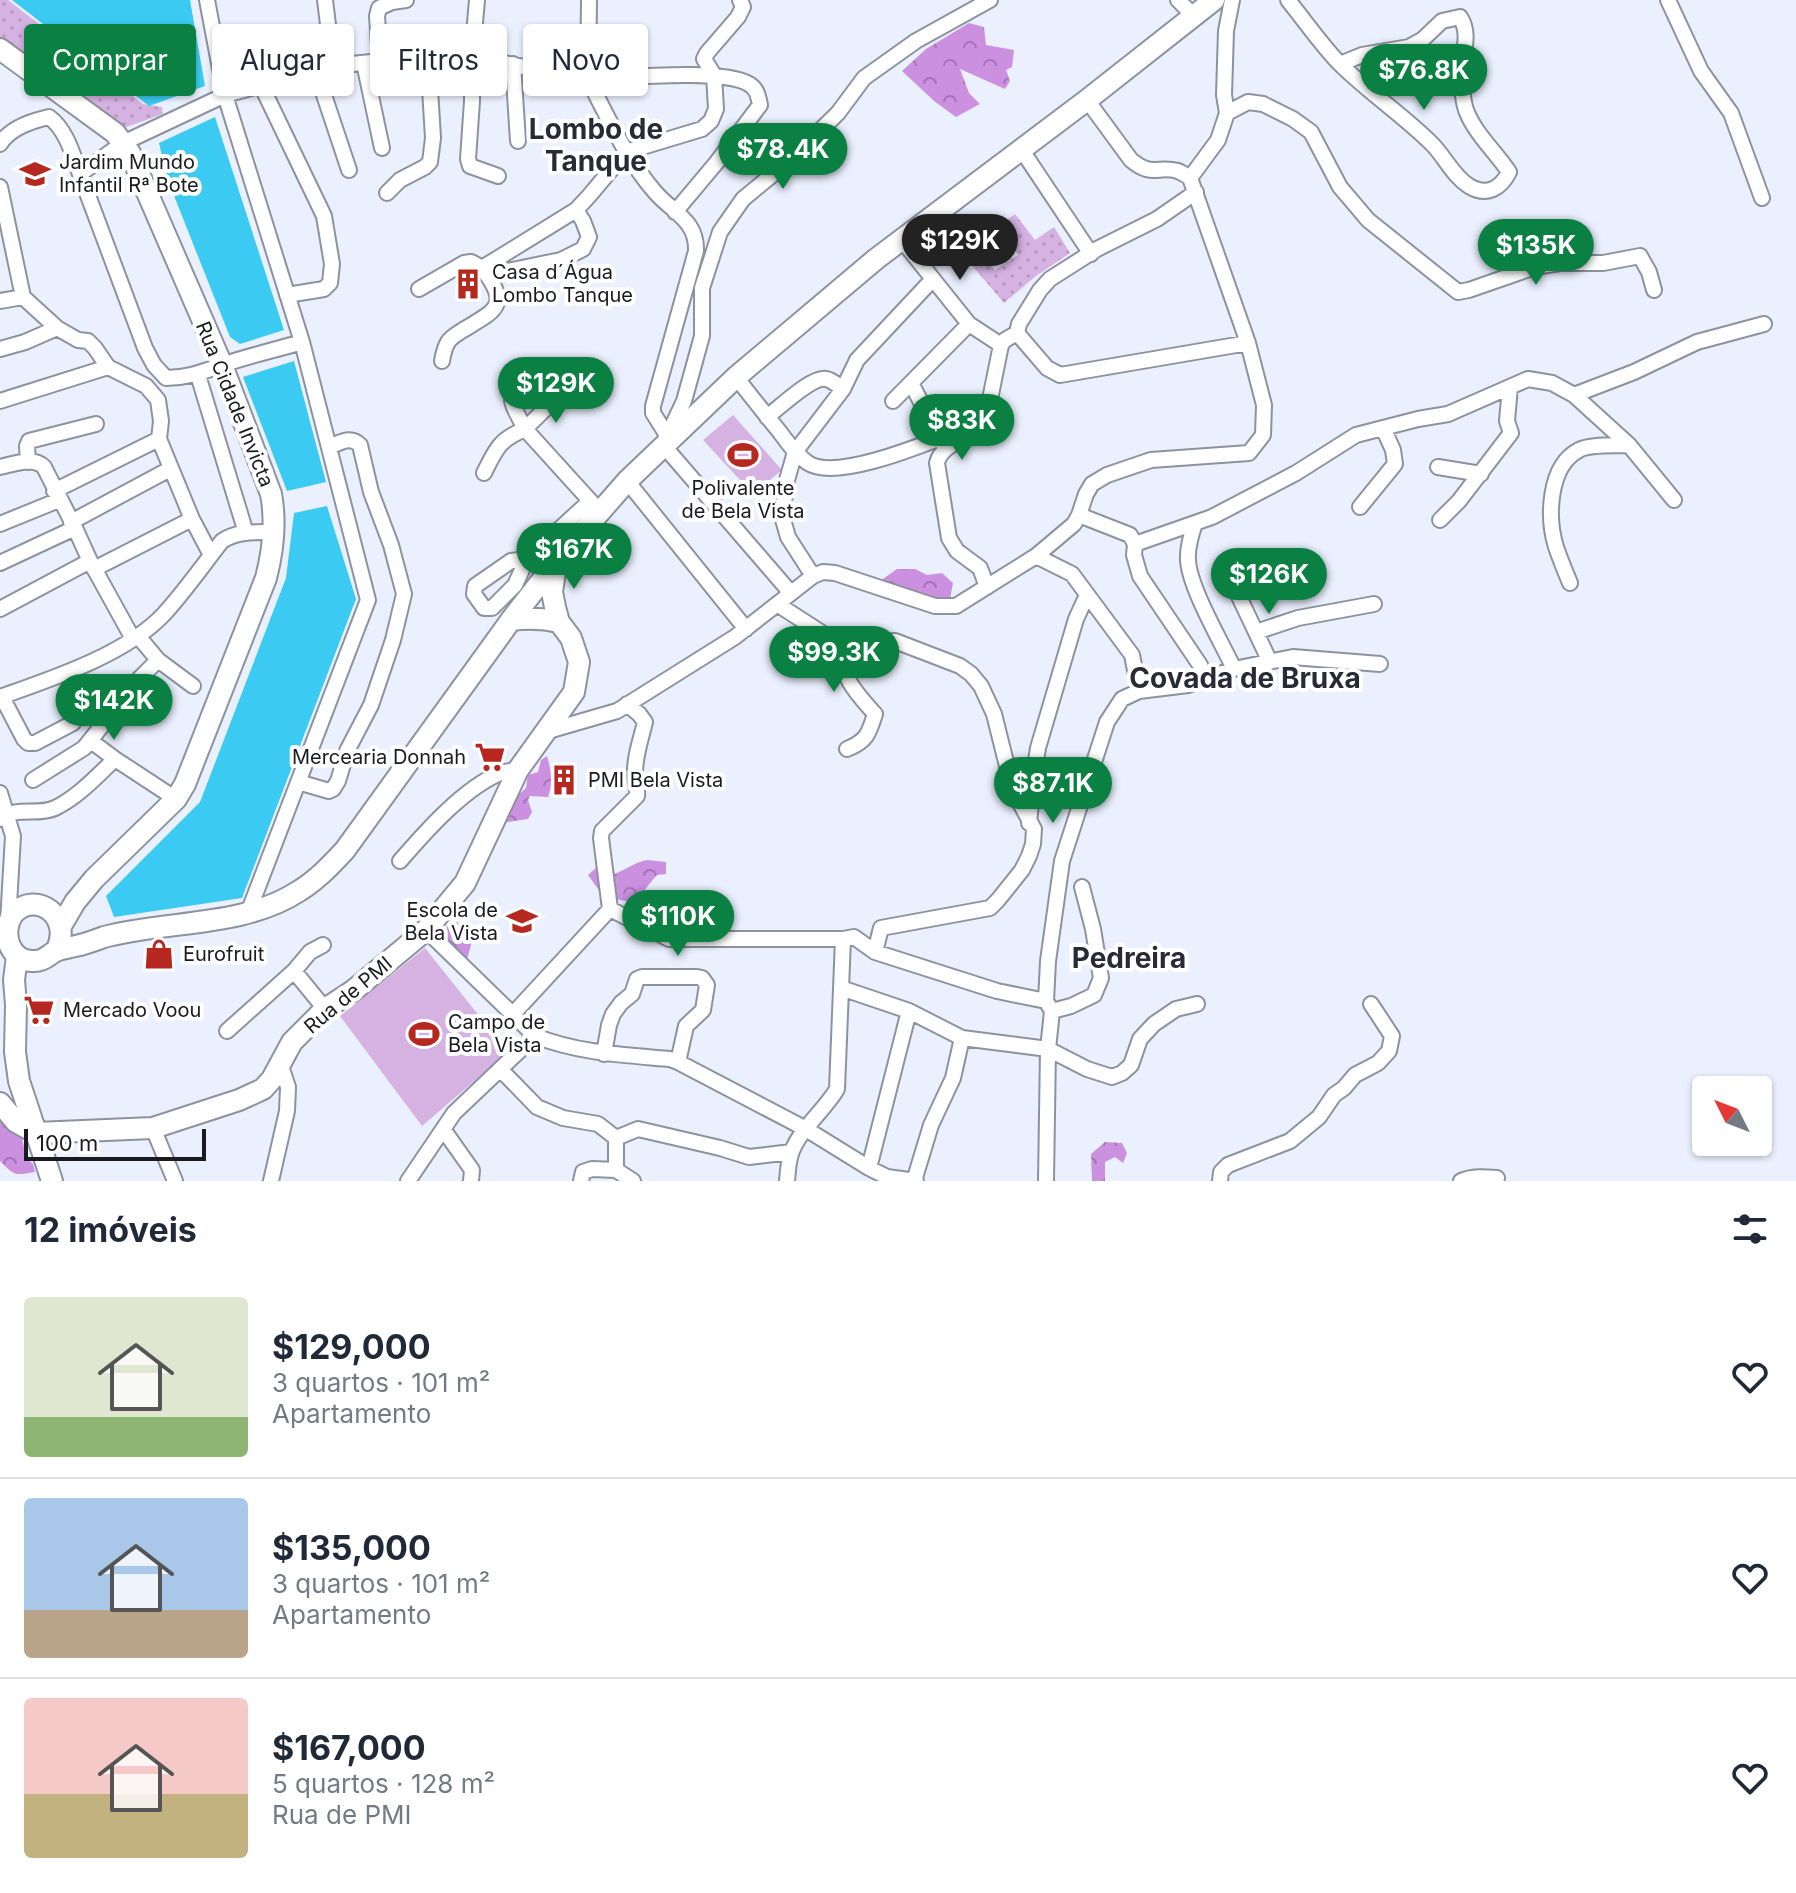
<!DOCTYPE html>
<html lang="pt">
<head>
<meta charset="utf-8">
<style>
	body { margin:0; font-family:Inter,sans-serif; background:#f2f2f3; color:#1f2937; height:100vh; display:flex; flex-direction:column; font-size:30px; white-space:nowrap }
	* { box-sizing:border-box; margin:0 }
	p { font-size:26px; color:#747a83 }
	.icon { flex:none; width:44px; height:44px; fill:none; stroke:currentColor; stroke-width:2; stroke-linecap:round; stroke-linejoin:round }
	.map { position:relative; height:1181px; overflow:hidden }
	.sheet { display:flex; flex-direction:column; background:#fff; flex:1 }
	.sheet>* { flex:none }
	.banner { position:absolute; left:24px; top:24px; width:800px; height:72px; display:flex; gap:16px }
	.needle { width:52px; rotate:312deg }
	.buttons { position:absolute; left:1692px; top:1076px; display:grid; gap:16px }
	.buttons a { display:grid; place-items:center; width:80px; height:80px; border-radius:8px; background:#fff; box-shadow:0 2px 6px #0004; font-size:40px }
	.scale { position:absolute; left:24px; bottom:20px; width:182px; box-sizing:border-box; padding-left:8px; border:4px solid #1a1b20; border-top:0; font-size:22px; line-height:28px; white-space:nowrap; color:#1a1b20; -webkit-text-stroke:6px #fff; paint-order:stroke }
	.price { position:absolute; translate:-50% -68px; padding:0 18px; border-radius:28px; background:#0b8043; color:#fff; font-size:26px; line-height:52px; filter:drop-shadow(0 2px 4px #0008) }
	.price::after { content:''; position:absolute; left:50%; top:48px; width:24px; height:18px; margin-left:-12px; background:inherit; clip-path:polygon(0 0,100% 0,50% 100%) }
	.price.selected { background:#222; color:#fff }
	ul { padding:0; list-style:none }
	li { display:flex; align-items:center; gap:24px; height:200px; padding:0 24px }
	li+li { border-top:2px solid #e0e1e3 }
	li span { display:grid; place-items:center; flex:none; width:224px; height:160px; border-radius:8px; color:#555 }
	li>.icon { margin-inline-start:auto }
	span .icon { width:96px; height:96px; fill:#fffc; stroke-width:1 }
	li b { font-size:34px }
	h2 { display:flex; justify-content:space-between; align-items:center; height:96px; padding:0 24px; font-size:34px }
	.pill { padding:0 28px; border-radius:8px; background:#fff; box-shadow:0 2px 6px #0004; font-size:28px; line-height:72px }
	.pill.selected { background:#0b8043; color:#fff }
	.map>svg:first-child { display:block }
	.grass { fill:url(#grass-dots) }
	.forest { fill:url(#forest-crowns) }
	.garden { fill:#d6b2e3 }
	.water { fill:#3acaf2 }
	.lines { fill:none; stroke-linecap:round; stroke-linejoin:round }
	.street-casing { stroke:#8d929f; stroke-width:18 }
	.secondary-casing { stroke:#8d929f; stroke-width:24 }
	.street { stroke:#fff; stroke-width:14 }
	.secondary { stroke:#fff; stroke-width:20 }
	.labels { text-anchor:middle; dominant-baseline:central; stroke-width:8; stroke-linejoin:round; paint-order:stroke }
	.poi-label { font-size:20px; fill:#1a1b20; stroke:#fff; text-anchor:start }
	.street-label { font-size:20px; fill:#1a1b20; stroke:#fff }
	.district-label { font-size:28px; font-weight:bold; fill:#282b36; stroke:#fff }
</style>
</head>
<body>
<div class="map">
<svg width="1796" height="1181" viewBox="0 0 1796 1181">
	<defs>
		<pattern id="grass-dots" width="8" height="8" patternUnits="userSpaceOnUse" patternTransform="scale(2)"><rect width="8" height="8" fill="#d6b2e3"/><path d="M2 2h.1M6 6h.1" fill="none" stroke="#b798c2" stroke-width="1.8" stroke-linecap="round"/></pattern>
		<pattern id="forest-crowns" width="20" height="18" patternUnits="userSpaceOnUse" patternTransform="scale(2)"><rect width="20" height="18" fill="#cb90e0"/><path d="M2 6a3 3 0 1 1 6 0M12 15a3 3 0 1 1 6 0" fill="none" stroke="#a475b5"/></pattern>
	</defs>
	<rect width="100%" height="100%" fill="#eaf0fe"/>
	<!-- grass -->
	<path class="grass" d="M0,0H8L143,104L162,107L163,114L118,130L0,43Z
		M1015,214L1035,240L1054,227L1070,253L1036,276L1004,303L958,249L970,240L995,270L1018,255L999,226Z"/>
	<!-- forest -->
	<path class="forest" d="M969,23L984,27L986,45L1014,50L1012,67L1006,70L1010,81L1005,89L960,69L969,93L980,104L956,117L934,101L902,71L926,49Z
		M897,569H915L927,575L942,573L953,583L950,599L944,605L900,602L883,598L880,581Z
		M547,756C551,769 553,784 548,797L530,796L528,800L532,812L528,819L502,823L516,797L526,788L528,775L538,772L541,760Z
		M647,860L666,862V874L657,875C632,903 643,906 603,896L588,875L598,866H611L615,874C626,869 636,862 647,860Z
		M457,922L473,938L466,963L453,944L443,936L449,923Z
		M0,1119L22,1138L26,1157L33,1164L35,1172C16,1175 15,1177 0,1161Z
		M1105,1142L1122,1143L1127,1153L1123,1163L1115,1157L1105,1162V1181H1092L1091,1154Z"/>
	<!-- garden -->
	<path class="garden" d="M733,415L782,470L753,494L703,440Z
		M425,948L508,1052L422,1126L340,1016Z"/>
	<!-- water -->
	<path class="water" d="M12,0H190L205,86L149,106Z
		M215,117L284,330L240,344L230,337L167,178L159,143Z
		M294,361L326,482L287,491L243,377Z
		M327,506L356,599L242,898L114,917L106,896L200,802L286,578L294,513Z"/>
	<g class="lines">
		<!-- street casing -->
		<g class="street-casing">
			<path id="street" d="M207,0L225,95L302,342
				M325,0L333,66
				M477,0L472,57V101L468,159L470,166L498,176
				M589,0L588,79C623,78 722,68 749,84C757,89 758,95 760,105L717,162L675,212
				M1178,0L1194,16
				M1288,0C1305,21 1320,43 1339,63C1368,92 1403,115 1432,144C1445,157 1453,176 1469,186C1487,197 1501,188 1509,172C1495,151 1475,134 1466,110C1462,98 1461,78 1462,66C1464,49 1470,32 1460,17L1442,21L1422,40L1409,47L1362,55L1340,64
				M1668,0L1701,71L1731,113L1762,198
				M380,61L377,16L379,8L392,2L406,0
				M364,63L382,148
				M513,64L518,141
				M316,71L349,170
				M261,85L324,216L332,264L330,283L324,289L287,295
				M1227,113L1248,102L1263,104L1293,119L1311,132L1340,187L1368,220L1458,292L1469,290L1535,267L1560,263H1603L1640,256L1649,272L1654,290
				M0,144C10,128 31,121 49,117C66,129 73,155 80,174
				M1021,149L1091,254
				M1190,178L1218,140L1227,113L1224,95L1226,31L1232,0
				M0,187L23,297L57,328L25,342L0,349
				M1196,192L1157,219L1097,249L1050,279L1040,290L1019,324L1017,333L1047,368L1060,375L1248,343
				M387,193L400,180L425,167L430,162L433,138L428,56
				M901,239L969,324L1001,345
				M488,275L561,260L583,249L589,237L583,221L576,210
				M419,289L464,263L471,262L482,268L576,210L589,196L626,152L702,129L711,121L716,109L714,75L704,59L707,53L738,17L743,7L740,0
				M0,301L23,297
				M57,328L78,340L88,341L95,348L108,367L146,386L158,400L161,421L159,439
				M442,361C443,355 445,347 448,342C451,337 457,334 463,330C496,310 511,306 482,268
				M537,374C503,394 508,396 525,429L549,405L553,396
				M198,375L246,533
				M736,377C750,395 764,413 779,431C788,443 796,455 808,463C834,480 912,449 940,438
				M911,383L944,446
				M1574,395L1634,372L1697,342L1764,324
				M0,401L108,367
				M893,401L969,324
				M767,417C779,408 812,376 826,379C832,380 837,385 843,389
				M667,437L684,401L702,336V288L720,232L743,199L789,161L838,113L864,78L916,41L990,0
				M664,446L790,592
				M28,462L27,446L29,441L96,424
				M0,467C14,464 33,456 44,467L75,528
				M1438,467L1481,474
				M484,473C496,449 499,440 525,429L594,505
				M627,481L746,629
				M54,491L159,439L192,519L211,555
				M1360,507L1395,464L1393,450L1383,428
				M1079,515L1130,535L1135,544L1134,555L1140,576L1200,665L1206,679
				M1440,520L1459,501L1511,433L1507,421L1510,387
				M71,522L170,469
				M1195,523C1191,535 1187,548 1188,560C1189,587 1222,643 1234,669
				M0,524L59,500
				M1135,544L1212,517L1296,473L1356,435L1418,419L1448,414L1528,379L1552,383L1574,395L1629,445L1674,500
				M1036,556L1072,574L1132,655L1139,691
				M527,559L511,561L475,586L474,594L484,608H492L515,585L527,559L590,501
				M0,563L75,528L90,561L133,639
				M94,569L192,519
				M813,576L788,537L782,516L787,480L795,452L843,389L857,360L933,279
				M1570,583C1565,571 1560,559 1556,547C1547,518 1548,466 1579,450C1589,444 1616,446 1629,445
				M1234,586L1270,662
				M987,587L980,568L957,551L949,538L937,463C941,444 971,437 985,424L1001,345L1005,340L1017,333
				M777,604L839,644L895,641L960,666L971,674L981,686L994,714L1013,790L1034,829L1033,844L1029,856L1022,870L998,900L990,908L881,928L875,952L997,991L1046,1001L1052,1011L1048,1049L1046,1181
				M0,609L90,561
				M1256,632L1298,618L1374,604
				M138,636L158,660L193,686
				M839,644C841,676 854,691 875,714C869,733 867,741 847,749
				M0,697C51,679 127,654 164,614C185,591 203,565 222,541C237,531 255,532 273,532
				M2,697L24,739L28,743H35L73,723
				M548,731L617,711L735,637L813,576L823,572L835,573L935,606H956L1036,556L1074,524L1079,515L1086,494L1092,484L1107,475L1151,460L1249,453L1263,435L1264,405L1248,343L1190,178C1189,177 1179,171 1178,171C1157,165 1153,178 1131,160L1087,100
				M91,741L115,759
				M33,780L84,748L141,677L158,660
				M298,782L329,791L333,789L338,781L347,751L371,705L393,640L404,594L391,545L371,492L360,445C350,435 340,443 329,447
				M0,793L13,836L8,922
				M0,819C15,806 38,816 55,808C78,797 97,776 115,759L176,799
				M1029,823L1034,773L1038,748L1076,619L1087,595
				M400,861C426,831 463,789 500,773C505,771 512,771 518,770
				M610,909L601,838L602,831L637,796C638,789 635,784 635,776C634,758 641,739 645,722L639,714L627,704
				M248,913L368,600L302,342C275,350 248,356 222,365C202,372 187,378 166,378L154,365L145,348L80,174L123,143L225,95L333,66L428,56L472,57L588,79C608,118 627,160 655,192C673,213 697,220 696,251L653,406V413L670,440
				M426,930L535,1036C578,1053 624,1055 670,1059L678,1062L806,1129L869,1168L887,1177L916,1181
				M294,971L325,1009
				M841,988L909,1011L962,1038L1048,1049L1087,1069L1112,1077L1122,1073L1131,1065L1140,1039L1154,1024L1176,1009L1197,1004
				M1046,1001L1048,961L1062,861L1107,722L1122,699L1139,691L1188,685L1234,669L1293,657L1380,664
				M1052,1011L1071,1006L1094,995L1101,978L1093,929L1082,887
				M513,1014L610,909L669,939H843
				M227,1031L294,971L310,952L323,945
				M604,1054L609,1025L613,1014L621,1003L632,994L637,979L642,977H697L702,978L707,985L703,1010L686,1026L678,1062
				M500,1069L537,1107L563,1118L598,1124L616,1138V1170L592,1169L583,1172L581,1181
				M153,1128L175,1181
				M443,1129L472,1170L471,1181
				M616,1138L638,1129L720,1148L749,1157L791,1152
				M869,1168L909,1011
				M616,1170L633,1181
				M271,1181L287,1111L288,1087L280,1063
				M408,1181L454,1113L535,1036
				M787,1181C788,1172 788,1163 791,1154C798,1131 825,1110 837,1089L843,939L854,937L875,952
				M914,1181L931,1125L953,1078L962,1038
				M1220,1181L1221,1172L1228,1165L1290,1141L1319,1117L1334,1095L1344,1088L1355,1075L1378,1063L1389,1051L1392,1036L1371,1004
				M1461,1181C1472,1176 1485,1177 1497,1178"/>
		</g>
		<!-- secondary casing -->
		<g class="secondary-casing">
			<path id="secondary" d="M0,49L115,133L130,153L222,365L271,494C276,521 273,551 266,578L185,784L176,799L94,879L75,902L61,926
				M511,620C528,618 542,618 559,622
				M56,951C74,917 36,889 13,914C0,933 10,963 35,961C45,961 49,954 56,951C63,948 73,947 80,945C88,943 96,940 104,937C167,920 242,928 299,891C317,880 331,865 345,850L511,620L557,561L627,481L736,377L876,259L1087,100L1214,0
				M17,956L14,980L16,1005L15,1052L19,1081L52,1181
				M0,1103L16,1122L36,1133L153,1128L239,1100L263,1089L272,1079L292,1042L325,1009L354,990L426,930L465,883L518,770L574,692L579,662L571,638L559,622L555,607L552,592L556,565"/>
		</g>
		<!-- street -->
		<use href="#street" class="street"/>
		<!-- secondary -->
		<use href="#secondary" class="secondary"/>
	</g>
	<!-- icons -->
	<defs>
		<g id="school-bare" transform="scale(2.4)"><path d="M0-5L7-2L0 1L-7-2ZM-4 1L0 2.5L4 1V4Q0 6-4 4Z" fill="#b6281f" stroke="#fff" stroke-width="2.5" paint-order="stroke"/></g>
		<g id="building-bare" transform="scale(2.4)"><path d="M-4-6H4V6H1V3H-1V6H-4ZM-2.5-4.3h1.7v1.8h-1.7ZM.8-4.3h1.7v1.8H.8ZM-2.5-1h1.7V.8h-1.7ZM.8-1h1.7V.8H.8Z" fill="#b6281f" stroke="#fff" stroke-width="2.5" paint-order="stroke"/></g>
		<g id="stadium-bare" transform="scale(2.4)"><path d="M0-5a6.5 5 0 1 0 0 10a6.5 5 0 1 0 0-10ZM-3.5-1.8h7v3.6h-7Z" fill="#b6281f" stroke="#fff" stroke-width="2.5" paint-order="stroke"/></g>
		<g id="supermarket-bare" transform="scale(2.4)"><path d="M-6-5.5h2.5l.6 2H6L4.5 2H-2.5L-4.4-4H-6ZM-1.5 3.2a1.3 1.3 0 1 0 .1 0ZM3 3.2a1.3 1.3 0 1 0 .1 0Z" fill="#b6281f" stroke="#fff" stroke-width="2.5" paint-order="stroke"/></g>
		<g id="shop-bare" transform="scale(2.4)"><path d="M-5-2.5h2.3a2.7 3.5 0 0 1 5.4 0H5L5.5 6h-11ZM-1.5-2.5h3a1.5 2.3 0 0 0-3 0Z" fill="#b6281f" stroke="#fff" stroke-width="2.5" paint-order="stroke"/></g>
	</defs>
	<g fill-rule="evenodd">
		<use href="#school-bare" x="35" y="174"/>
		<use href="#building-bare" x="468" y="284"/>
		<use href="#stadium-bare" x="743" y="455"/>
		<use href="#supermarket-bare" x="490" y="757"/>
		<use href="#building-bare" x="564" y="780"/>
		<use href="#school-bare" x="522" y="921"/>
		<use href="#shop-bare" x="159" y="954"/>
		<use href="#supermarket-bare" x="39" y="1010"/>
		<use href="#stadium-bare" x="424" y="1034"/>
	</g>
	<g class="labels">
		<!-- poi labels -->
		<g class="poi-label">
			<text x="59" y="162">Jardim Mundo<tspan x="59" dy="23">Infantil Rª Bote</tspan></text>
			<text x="492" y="272">Casa d´Água<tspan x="492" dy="23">Lombo Tanque</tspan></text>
			<text x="743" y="488" text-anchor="middle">Polivalente<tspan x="743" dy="23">de Bela Vista</tspan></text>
			<text x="466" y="757" text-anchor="end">Mercearia Donnah</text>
			<text x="588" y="780">PMI Bela Vista</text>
			<text x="498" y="910" text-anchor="end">Escola de<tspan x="498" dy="23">Bela Vista</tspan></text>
			<text x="183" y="954">Eurofruit</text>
			<text x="63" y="1010">Mercado Voou</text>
			<text x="448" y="1022">Campo de<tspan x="448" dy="23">Bela Vista</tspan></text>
		</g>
		<!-- street labels -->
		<g class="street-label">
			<text transform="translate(235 404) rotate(68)">Rua Cidade Invicta</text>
			<text transform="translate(348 995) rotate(-40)">Rua de PMI</text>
		</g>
		<!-- district labels -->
		<g class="district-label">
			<text x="596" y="129">Lombo de<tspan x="596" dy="32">Tanque</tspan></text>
			<text x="1245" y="678">Covada de Bruxa</text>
			<text x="1129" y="958">Pedreira</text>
		</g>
	</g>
</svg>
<div class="buttons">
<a><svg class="needle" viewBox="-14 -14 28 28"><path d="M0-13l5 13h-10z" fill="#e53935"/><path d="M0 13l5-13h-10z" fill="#747a83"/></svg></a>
</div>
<div class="scale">100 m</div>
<b class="price" style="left:1424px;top:112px">$76.8K</b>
<b class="price" style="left:783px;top:191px">$78.4K</b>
<b class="price selected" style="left:960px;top:282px">$129K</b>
<b class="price" style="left:1536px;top:287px">$135K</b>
<b class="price" style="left:556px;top:425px">$129K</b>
<b class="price" style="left:962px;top:462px">$83K</b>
<b class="price" style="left:574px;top:591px">$167K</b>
<b class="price" style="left:1269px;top:616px">$126K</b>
<b class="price" style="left:834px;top:694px">$99.3K</b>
<b class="price" style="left:114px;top:742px">$142K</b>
<b class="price" style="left:1053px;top:825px">$87.1K</b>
<b class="price" style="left:678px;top:958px">$110K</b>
<div class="banner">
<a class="pill selected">Comprar</a>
<a class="pill">Alugar</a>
<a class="pill">Filtros</a>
<a class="pill">Novo</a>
</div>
</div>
<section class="sheet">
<h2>12 imóveis<svg class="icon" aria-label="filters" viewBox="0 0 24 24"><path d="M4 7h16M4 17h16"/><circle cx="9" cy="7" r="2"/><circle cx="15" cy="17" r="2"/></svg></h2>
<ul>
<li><span style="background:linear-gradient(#dfe7d0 75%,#8fb573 0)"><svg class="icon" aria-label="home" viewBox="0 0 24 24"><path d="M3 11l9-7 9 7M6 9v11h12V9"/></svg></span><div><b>$129,000</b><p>3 quartos · 101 m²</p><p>Apartamento</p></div><svg class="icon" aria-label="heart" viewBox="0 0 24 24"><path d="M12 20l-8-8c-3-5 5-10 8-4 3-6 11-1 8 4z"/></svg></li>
<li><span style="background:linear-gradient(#a9c7e8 70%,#b9a48a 0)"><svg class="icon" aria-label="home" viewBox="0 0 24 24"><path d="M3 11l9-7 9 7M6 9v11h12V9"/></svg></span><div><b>$135,000</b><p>3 quartos · 101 m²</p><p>Apartamento</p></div><svg class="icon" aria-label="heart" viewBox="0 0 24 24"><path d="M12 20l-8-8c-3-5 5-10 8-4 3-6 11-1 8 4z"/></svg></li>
<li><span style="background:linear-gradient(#f6c9c9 60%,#c2b280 0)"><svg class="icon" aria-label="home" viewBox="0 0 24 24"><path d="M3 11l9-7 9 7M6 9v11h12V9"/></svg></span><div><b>$167,000</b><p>5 quartos · 128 m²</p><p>Rua de PMI</p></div><svg class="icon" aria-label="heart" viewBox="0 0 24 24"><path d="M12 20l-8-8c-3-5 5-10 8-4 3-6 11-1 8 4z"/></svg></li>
</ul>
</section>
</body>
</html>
